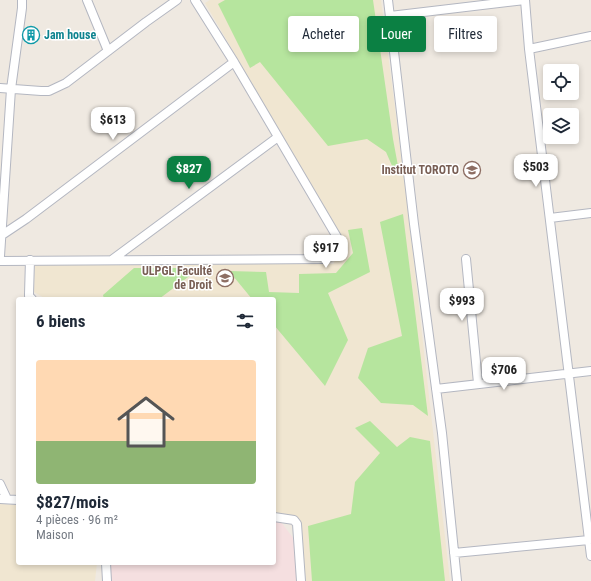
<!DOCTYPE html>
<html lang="fr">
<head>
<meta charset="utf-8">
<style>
	body { margin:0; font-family:"Roboto Condensed",sans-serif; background:#f6f6f7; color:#1f2937; height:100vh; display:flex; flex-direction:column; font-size:15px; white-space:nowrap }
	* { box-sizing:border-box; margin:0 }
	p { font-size:13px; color:#747a83 }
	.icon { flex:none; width:22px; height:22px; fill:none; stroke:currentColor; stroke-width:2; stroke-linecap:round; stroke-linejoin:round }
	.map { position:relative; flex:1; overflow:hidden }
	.drawer { position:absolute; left:16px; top:297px; width:260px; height:268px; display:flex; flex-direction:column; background:#fff; border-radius:4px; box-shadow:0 2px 6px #0003 }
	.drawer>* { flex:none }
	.banner { position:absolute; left:288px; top:16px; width:243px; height:36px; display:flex; gap:8px }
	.buttons { position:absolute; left:543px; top:64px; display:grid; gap:8px }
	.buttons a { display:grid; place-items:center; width:36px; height:36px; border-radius:4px; background:#fff; box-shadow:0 2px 6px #0003; font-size:20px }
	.price { position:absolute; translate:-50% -34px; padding:0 9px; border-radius:8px; background:#fff; color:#222; font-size:13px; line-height:26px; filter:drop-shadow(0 1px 2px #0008) }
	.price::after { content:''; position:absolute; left:50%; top:24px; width:12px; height:9px; margin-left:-6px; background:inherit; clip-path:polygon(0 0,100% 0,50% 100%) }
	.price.current { background:#0b8043; color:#fff }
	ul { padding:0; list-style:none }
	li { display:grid; align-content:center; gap:8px; height:212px; padding:0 20px }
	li+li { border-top:1px solid #e0e1e3 }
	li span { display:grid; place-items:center; height:124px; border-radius:4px; color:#555 }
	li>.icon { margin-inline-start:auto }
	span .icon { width:72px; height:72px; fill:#fffc; stroke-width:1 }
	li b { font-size:17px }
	h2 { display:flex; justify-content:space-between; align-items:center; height:48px; padding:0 20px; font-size:17px }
	.pill { padding:0 14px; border-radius:4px; background:#fff; box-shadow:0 2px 6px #0003; font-size:14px; line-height:36px }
	.pill.current { background:#0b8043; color:#fff }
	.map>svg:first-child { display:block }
	.education { fill:#f0e6d1 }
	.medical { fill:#f5dfe0 }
	.green { fill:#b6e59e }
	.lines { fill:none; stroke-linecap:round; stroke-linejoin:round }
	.minor-casing { stroke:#b4b7c1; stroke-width:10 }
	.minor { stroke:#fff; stroke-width:8 }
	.labels { text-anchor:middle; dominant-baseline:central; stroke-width:3; stroke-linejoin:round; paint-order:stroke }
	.culture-label { font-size:12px; font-weight:bold; fill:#0d838f; stroke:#fff; text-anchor:start }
	.education-label { font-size:12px; font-weight:bold; fill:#785e54; stroke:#fff; text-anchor:end }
</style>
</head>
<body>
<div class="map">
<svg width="591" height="581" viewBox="0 0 591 581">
	<rect width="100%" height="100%" fill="#efe9e1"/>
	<!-- education -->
	<path class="education" d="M210,0H381L406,193L450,581H306L300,523L274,515V299H46L34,292L35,263L333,264L345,246L331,219L205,3Z
		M0,504L18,505V563H97L95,581H0Z"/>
	<!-- medical -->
	<path class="medical" d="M274,520L281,522L294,539L297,581H111L110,563H274Z"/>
	<!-- green -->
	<path class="green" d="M225,0H373L393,139L398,166L396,175L386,152L367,139L328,146L260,62L250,68L218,4Z
		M403,214L428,416L413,405L381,403L358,378L368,348L402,336L380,222Z
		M362,228L370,272L328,293L348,340L325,386L274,325V299H252L229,271L266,272L269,292L299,293V274L336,273L353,253L348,230Z
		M134,268H200L159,299H104L103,295Z
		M370,421L397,447L410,437L430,441L445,581H312L308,526L351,514L355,482L380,453L355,428Z"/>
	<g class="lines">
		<!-- minor casing -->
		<g class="minor-casing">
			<path id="minor" d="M87,0L108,51
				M388,0L414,224L442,433L457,581
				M525,0L529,49L591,556
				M390,16L525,0
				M529,49L591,36
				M0,88L41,91H49L66,83L146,22L177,0
				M550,218L591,213
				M2,235L26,219L234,62
				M0,256L11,89L22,8V0
				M113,259L278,137
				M466,259L478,383
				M30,260L29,294V296L32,299
				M0,261L324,259C335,255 341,249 337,237L234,62L195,0
				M436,389L591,371
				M0,484L7,499
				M0,499L18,500
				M274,517L294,520L297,524L301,581
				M454,553L589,540
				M106,563L107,581"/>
		</g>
		<!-- minor -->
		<use href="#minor" class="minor"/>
	</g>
	<!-- icons -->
	<defs>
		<g id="building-ring" transform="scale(0.9)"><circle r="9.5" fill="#fff" stroke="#0f9aa8" stroke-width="1.5"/><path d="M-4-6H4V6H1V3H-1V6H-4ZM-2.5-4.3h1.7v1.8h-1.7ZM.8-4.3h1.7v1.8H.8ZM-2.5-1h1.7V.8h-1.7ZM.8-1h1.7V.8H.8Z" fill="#0f9aa8"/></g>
		<g id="school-ring" transform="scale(0.9)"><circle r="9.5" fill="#fff" stroke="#8d6e63" stroke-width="1.5"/><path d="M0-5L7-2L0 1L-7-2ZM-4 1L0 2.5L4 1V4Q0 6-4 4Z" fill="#8d6e63"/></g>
		<g id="university-ring" transform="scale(0.9)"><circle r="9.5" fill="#fff" stroke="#8d6e63" stroke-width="1.5"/><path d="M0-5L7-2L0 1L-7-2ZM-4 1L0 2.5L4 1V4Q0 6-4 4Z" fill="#8d6e63"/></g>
	</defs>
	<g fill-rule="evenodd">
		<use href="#building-ring" x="31" y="35"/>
		<use href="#school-ring" x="472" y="170"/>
		<use href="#university-ring" x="225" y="278"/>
	</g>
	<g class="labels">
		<!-- culture labels -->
		<g class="culture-label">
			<text x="44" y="35">Jam house</text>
		</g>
		<!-- education labels -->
		<g class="education-label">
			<text x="459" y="170">Institut TOROTO</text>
			<text x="212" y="271">ULPGL Faculté<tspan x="212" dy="14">de Droit</tspan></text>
		</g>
	</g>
</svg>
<div class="buttons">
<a><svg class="icon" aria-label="locate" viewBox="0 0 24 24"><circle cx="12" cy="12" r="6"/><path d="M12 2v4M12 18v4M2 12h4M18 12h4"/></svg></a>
<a><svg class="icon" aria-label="layers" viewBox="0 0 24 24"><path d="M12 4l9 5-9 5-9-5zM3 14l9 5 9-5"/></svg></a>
</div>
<b class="price" style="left:113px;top:141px">$613</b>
<b class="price" style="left:536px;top:188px">$503</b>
<b class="price current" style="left:189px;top:190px">$827</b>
<b class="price" style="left:326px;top:269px">$917</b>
<b class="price" style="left:462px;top:322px">$993</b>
<b class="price" style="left:504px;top:391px">$706</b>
<div class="banner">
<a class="pill">Acheter</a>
<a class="pill current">Louer</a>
<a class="pill">Filtres</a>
</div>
<section class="drawer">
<h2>6 biens<svg class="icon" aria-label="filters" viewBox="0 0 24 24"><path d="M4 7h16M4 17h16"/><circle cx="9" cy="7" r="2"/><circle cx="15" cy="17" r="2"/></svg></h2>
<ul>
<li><span style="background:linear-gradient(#ffd9b3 65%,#8fb573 0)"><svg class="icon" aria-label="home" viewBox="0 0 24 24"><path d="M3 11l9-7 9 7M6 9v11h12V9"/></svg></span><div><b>$827/mois</b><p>4 pièces · 96 m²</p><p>Maison</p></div></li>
</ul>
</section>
</div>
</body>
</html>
